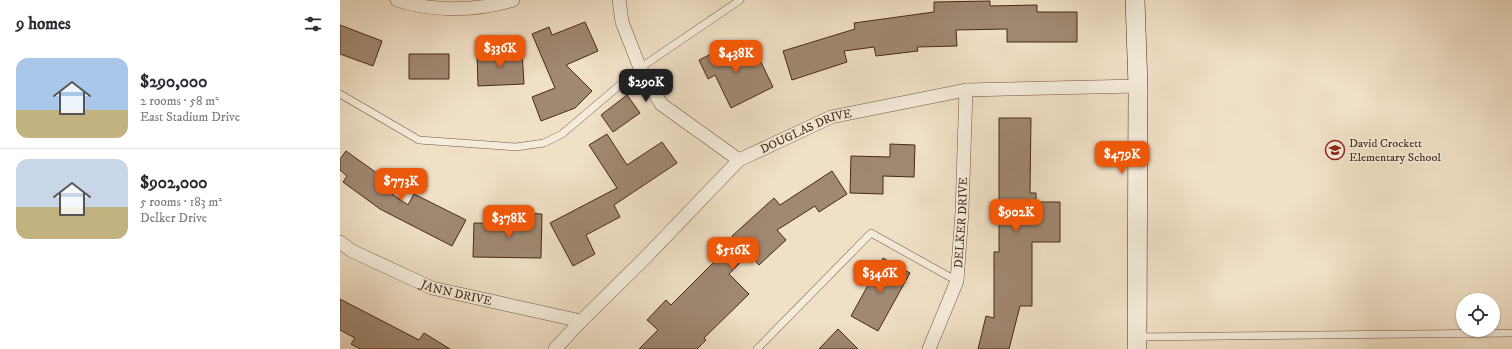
<!DOCTYPE html>
<html lang="en">
<head>
<meta charset="utf-8">
<style>
	body { margin:0; font-family:"IM FELL DW Pica",serif; background:#f2f2f3; color:#2b2b33; height:100vh; display:flex; flex-direction:column; font-size:15px; white-space:nowrap }
	* { box-sizing:border-box; margin:0 }
	p { font-size:13px; color:#7c7c81 }
	.icon { flex:none; width:22px; height:22px; fill:none; stroke:currentColor; stroke-width:2; stroke-linecap:round; stroke-linejoin:round }
	.map { position:relative; flex:1; overflow:hidden }
	.details { display:flex; flex-direction:column; background:#fff; width:340px }
	.details>* { flex:none }
	.controls { position:absolute; left:1116px; top:293px; display:grid; gap:8px }
	.controls a { display:grid; place-items:center; width:44px; height:44px; border-radius:50%; background:#fff; box-shadow:0 1px 3px #0004; font-size:20px }
	.price { position:absolute; translate:-50% -34px; padding:0 9px; border-radius:8px; background:#ea580c; color:#fff; font-size:13px; line-height:26px; filter:drop-shadow(0 1px 2px #0008) }
	.price::after { content:''; position:absolute; left:50%; top:24px; width:12px; height:9px; margin-left:-6px; background:inherit; clip-path:polygon(0 0,100% 0,50% 100%) }
	.price.selected { background:#222; color:#fff }
	ul { padding:0; list-style:none }
	li { display:flex; align-items:center; gap:12px; height:100px; padding:0 16px }
	li+li { border-top:1px solid #e1e1e2 }
	li span { display:grid; place-items:center; flex:none; width:112px; height:80px; border-radius:12px; color:#555 }
	li>.icon { margin-inline-start:auto }
	span .icon { width:48px; height:48px; fill:#fffc; stroke-width:1 }
	li b { font-size:17px }
	h2 { display:flex; justify-content:space-between; align-items:center; height:48px; padding:0 16px; font-size:17px }
	main { display:flex; flex:1; min-height:0 }
	.map>svg:first-child { display:block }
	.building { fill:#a08872; stroke:#492817 }
	.lines { fill:none; stroke-linecap:round; stroke-linejoin:round }
	.lane-casing { stroke:#735643; stroke-width:8 }
	.street-casing { stroke:#735643; stroke-width:14 }
	.secondary-casing { stroke:#492817; stroke-width:20 }
	.lane { stroke:#f5ebda; stroke-width:7 }
	.street { stroke:#f5ebda; stroke-width:13 }
	.secondary { stroke:#f5ebda; stroke-width:19 }
	.labels { text-anchor:middle; dominant-baseline:central; stroke-width:3; stroke-linejoin:round; paint-order:stroke }
	.street-label { font-size:12px; fill:#492817; stroke:#f5ebda }
	.poi-label { font-size:12px; fill:#492817; stroke:#f5ebda; text-anchor:start }
</style>
</head>
<body>
<main>
<section class="details">
<h2>9 homes<svg class="icon" aria-label="filters" viewBox="0 0 24 24"><path d="M4 7h16M4 17h16"/><circle cx="9" cy="7" r="2"/><circle cx="15" cy="17" r="2"/></svg></h2>
<ul>
<li><span style="background:linear-gradient(#a9c7e8 65%,#c2b280 0)"><svg class="icon" aria-label="home" viewBox="0 0 24 24"><path d="M3 11l9-7 9 7M6 9v11h12V9"/></svg></span><div><b>$290,000</b><p>2 rooms · 58 m²</p><p>East Stadium Drive</p></div></li>
<li><span style="background:linear-gradient(#c9d6e8 60%,#c2b280 0)"><svg class="icon" aria-label="home" viewBox="0 0 24 24"><path d="M3 11l9-7 9 7M6 9v11h12V9"/></svg></span><div><b>$902,000</b><p>5 rooms · 183 m²</p><p>Delker Drive</p></div></li>
</ul>
</section>
<div class="map">
<svg width="1172" height="349" viewBox="0 0 1172 349">
	<rect width="100%" height="100%" fill="#f0e0c6"/>
	<filter id="stains"><feTurbulence type="fractalNoise" baseFrequency=".005" numOctaves="4"/><feColorMatrix values="0 0 0 0 .2 0 0 0 0 .09 0 0 0 0 .02 0 0 0 .5 -.17"/></filter>
	<radialGradient id="worn" r=".72"><stop offset=".6" stop-color="#630" stop-opacity="0"/><stop offset="1" stop-color="#630" stop-opacity=".3"/></radialGradient>
	<!-- building -->
	<path class="building" d="M650,1V6L697,5V12H737V42H667V29L616,30L617,46L577,47L578,51L536,56L534,47L504,51L507,62L452,80L443,51L515,29L514,23L594,12V2Z
		M245,22L258,51L226,65L252,91L235,108L201,121L192,97L215,88L192,34L209,27L212,35Z
		M0,25L42,41L33,66L0,54Z
		M398,41L409,63L419,58L433,87L391,108L375,75L368,79L359,60Z
		M182,51L184,84L138,86L137,53Z
		M69,54H109V79H69Z
		M287,95L300,113L273,132L261,115Z
		M659,118H691L690,193H696V202H720V242H692V306H680L669,349H638L646,316L654,318V252H659Z
		M267,134L287,165L322,142L337,163L274,205L280,217L246,235L255,254L233,266L210,223L277,188L249,145Z
		M550,144L575,145L574,177L543,176V194L510,193L511,156L550,157Z
		M6,151L48,181L43,188L68,205L74,194L126,220L112,246L40,209L3,182L7,176L0,170V159Z
		M492,171L507,194L479,212L475,206L437,230L446,240L419,265L409,254L389,274L409,294L364,338L366,340L357,349H299L318,330L307,320L326,300L331,305L396,240L392,236L434,198L440,205Z
		M185,213L202,214L201,258L133,257L134,223L185,224Z
		M543,258L570,273L538,331L511,316Z
		M0,299L79,340L84,333L110,349H20L11,344L15,338L0,330Z
		M498,329L518,349H479Z"/>
	<g class="lines">
		<!-- lane casing -->
		<g class="lane-casing">
			<path id="lane" d="M0,94L79,140L176,147L204,143L222,134L300,68L400,0
				M797,337L1172,333
				M417,349L531,233L617,281"/>
		</g>
		<!-- street casing -->
		<g class="street-casing">
			<g id="street">
				<path d="M57,0C92,12 138,11 173,0"/>
				<path d="M279,0L282,22L300,68L321,104L399,160"/>
				<path id="s1" d="M0,242L12,251L92,288L241,321"/>
				<path id="s2" d="M215,349L241,321L305,258L399,160L491,117L626,90L798,86"/>
				<path id="s3" d="M589,349L617,281L622,212L626,90"/>
			</g>
		</g>
		<!-- secondary casing -->
		<g class="secondary-casing">
			<path id="secondary" d="M795,0L798,86L797,349"/>
		</g>
		<!-- lane -->
		<use href="#lane" class="lane"/>
		<!-- street -->
		<use href="#street" class="street"/>
		<!-- secondary -->
		<use href="#secondary" class="secondary"/>
	</g>
	<!-- icons -->
	<defs>
		<g id="school-ring" transform="scale(1)"><circle r="9.5" fill="#f5ebda" stroke="#8f2418" stroke-width="1.5"/><path d="M0-5L7-2L0 1L-7-2ZM-4 1L0 2.5L4 1V4Q0 6-4 4Z" fill="#8f2418"/></g>
	</defs>
	<g fill-rule="evenodd">
		<use href="#school-ring" x="995" y="150"/>
	</g>
	<g class="labels">
		<!-- street labels -->
		<g class="street-label">
			<text stroke="none"><textPath href="#s2" startOffset="337">DOUGLAS DRIVE</textPath></text>
			<text stroke="none"><textPath href="#s3" startOffset="132">DELKER DRIVE</textPath></text>
			<text stroke="none"><textPath href="#s1" startOffset="128">JANN DRIVE</textPath></text>
		</g>
		<!-- poi labels -->
		<g class="poi-label">
			<text x="1009" y="143">David Crockett<tspan x="1009" dy="14">Elementary School</tspan></text>
		</g>
	</g>
	<rect width="100%" height="100%" filter="url(#stains)"/>
	<rect width="100%" height="100%" fill="url(#worn)"/>
</svg>
<div class="controls">
<a><svg class="icon" aria-label="locate" viewBox="0 0 24 24"><circle cx="12" cy="12" r="6"/><path d="M12 2v4M12 18v4M2 12h4M18 12h4"/></svg></a>
</div>
<b class="price" style="left:160px;top:69px">$336K</b>
<b class="price" style="left:396px;top:74px">$438K</b>
<b class="price selected" style="left:306px;top:103px">$290K</b>
<b class="price" style="left:782px;top:175px">$479K</b>
<b class="price" style="left:61px;top:202px">$773K</b>
<b class="price" style="left:676px;top:233px">$902K</b>
<b class="price" style="left:169px;top:239px">$378K</b>
<b class="price" style="left:393px;top:271px">$516K</b>
<b class="price" style="left:540px;top:294px">$346K</b>
</div>
</main>
</body>
</html>
